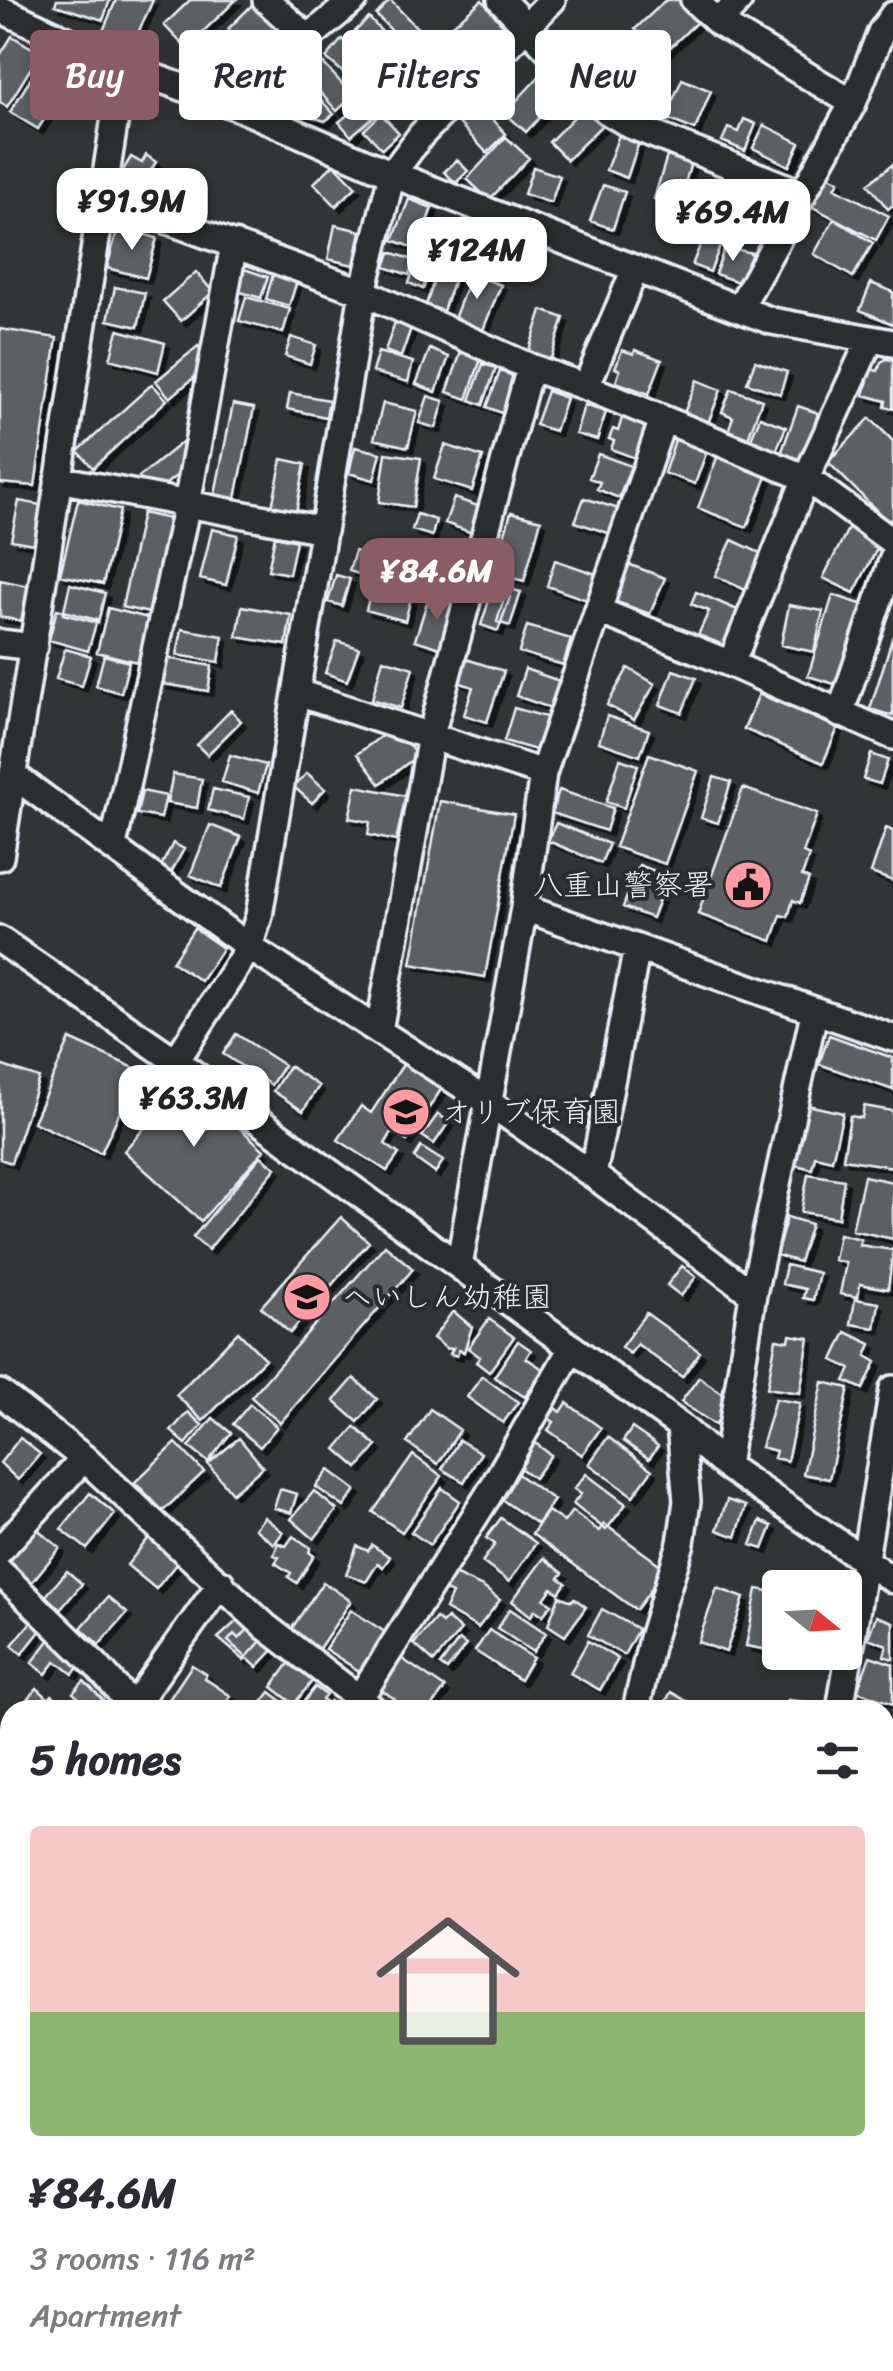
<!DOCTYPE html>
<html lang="en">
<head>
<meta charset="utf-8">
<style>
	body { margin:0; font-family:Sriracha,"Klee One",sans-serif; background:#f2f2f3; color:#2b2b33; height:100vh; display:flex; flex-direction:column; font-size:38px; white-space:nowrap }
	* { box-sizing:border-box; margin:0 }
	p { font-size:32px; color:#7c7c81 }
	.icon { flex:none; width:55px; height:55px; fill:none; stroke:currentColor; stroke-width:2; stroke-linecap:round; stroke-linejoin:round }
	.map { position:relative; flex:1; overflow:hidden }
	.side { position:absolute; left:0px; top:1700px; width:895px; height:672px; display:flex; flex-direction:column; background:#fff; border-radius:30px 30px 0 0; box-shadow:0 5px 15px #0003 }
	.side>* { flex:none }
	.top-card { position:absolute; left:30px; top:30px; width:835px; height:90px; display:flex; gap:20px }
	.needle { width:65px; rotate:108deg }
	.buttons { position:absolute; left:762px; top:1570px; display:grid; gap:20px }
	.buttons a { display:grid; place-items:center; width:100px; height:100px; border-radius:10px; background:#fff; box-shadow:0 5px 15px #0003; font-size:50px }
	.price { position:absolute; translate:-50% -85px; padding:0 22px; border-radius:20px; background:#fff; color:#222; font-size:32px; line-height:65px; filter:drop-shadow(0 2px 5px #0008) }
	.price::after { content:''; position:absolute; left:50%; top:60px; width:30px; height:22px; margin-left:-15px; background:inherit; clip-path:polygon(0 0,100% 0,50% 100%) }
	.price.current { background:#8a5d65; color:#fff }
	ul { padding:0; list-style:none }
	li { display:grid; align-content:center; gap:20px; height:530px; padding:0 30px }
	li+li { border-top:2px solid #e1e1e2 }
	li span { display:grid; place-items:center; height:310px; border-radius:10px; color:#555 }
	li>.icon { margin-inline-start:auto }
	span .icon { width:180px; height:180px; fill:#fffc; stroke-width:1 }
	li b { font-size:42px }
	h2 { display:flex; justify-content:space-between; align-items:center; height:120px; padding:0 30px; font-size:42px }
	.pill { padding:0 35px; border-radius:10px; background:#fff; box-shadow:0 5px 15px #0003; font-size:35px; line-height:90px }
	.pill.current { background:#8a5d65; color:#fff }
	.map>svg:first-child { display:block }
	.building { fill:#5c6063; stroke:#e8f1f8; stroke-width:2.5; filter:url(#shadow) }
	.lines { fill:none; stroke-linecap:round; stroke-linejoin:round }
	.minor-casing { stroke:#e8f1f8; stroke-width:32 }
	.minor { stroke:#2a2d2e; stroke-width:25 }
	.labels { text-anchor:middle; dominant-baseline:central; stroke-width:8; stroke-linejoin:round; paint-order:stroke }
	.poi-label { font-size:30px; fill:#e8f1f8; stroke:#2a2d2e; text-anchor:start }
</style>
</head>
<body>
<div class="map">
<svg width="893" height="2371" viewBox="0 0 893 2371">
	<defs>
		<filter id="shadow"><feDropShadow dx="5" dy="5" stdDeviation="0" flood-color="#0009"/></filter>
	</defs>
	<rect width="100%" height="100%" fill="#323536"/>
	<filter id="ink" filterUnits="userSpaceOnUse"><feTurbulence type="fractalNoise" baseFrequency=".01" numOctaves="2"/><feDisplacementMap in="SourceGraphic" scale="20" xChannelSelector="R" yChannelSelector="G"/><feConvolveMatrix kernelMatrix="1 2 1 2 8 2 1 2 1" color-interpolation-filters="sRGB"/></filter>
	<g filter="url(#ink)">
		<!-- building -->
		<path class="building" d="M57,0H110L103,20L55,5Z
			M116,0H153L133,44L103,31Z
			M190,0H236L186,48L164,25Z
			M390,0L423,34L409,48L376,15Z
			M482,0L506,29L465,64L440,36Z
			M666,0H680L699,20L661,56L635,29Z
			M255,2L279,27L253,54L228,29Z
			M369,18L399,50L380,68L350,36Z
			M222,34L243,55L224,74L203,53Z
			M12,36L40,53L7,107L0,102V55Z
			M342,39L377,69L361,87L326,58Z
			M432,39L459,65L440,87L412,61Z
			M49,49L77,67L38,129L10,112Z
			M648,55L665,62L648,104L619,93L636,58L645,62Z
			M323,63L353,96L337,111L307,78Z
			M548,67L569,86L526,132L505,113Z
			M405,71L433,95L416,115L388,91Z
			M682,79L711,91L695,130L665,118Z
			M303,81L334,114L325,121L285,108L284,100Z
			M368,98L379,112L351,136L339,122Z
			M477,102L506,134L487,153L457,121Z
			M588,103L606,121L567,160L549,142Z
			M381,114L399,133L382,149L364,130Z
			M744,119L756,124L745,151L722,141L728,128L739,132Z
			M764,125L800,143L789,166L753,148Z
			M619,135L639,142L627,178L606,170Z
			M506,137L529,158L489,200L467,179Z
			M146,155L156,162L136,195L116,182L131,157L142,163Z
			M667,156L691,163L678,206L654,199Z
			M457,160L468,171L456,183L444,172Z
			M334,164L356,187L336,206L314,183Z
			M893,164V205L888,209L868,184Z
			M533,167L560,176L551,203L524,194Z
			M825,174L839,181L835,188L889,216L876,240L809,205Z
			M603,185L625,192L613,229L590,221Z
			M409,199L432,208L417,249L393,240Z
			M834,219L873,243L853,277L814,254Z
			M710,221L727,228L710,272L692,265Z
			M451,223L465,227L455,263L440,259Z
			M335,225L361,231L354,265L328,259Z
			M118,227L157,238L146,278L107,268Z
			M725,247L752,253L741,283L715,274Z
			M390,252L414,260L409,275L385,267Z
			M418,258L433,264L423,289L409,283Z
			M439,265L457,271L443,311L426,305Z
			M244,269L268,277L261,298L237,291Z
			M274,271L298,278L289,306L266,299Z
			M196,272L213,292L181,321L163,301Z
			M471,274L501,285L483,330L454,319Z
			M871,283L893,292V324L860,310Z
			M115,287L145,293L138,327L108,320Z
			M246,297L290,309L283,333L239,321Z
			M542,310L564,318L550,361L528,353Z
			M395,322L411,328L401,357L385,351Z
			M0,329L57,338L35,486L0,483Z
			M118,330L165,343L158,372L110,359Z
			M291,337L316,345L310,364L285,356Z
			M198,346L211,363L170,398L156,381Z
			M430,349L449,357L436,392L416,384Z
			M622,350L634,354L635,350L662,360L649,394L616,382L620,370L615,368Z
			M378,352L413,362L408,382L372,372Z
			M461,352L481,359L467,399L447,392Z
			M886,359L893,360V409L885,407L886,401L864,395L871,369L878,371L881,362Z
			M755,361L787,372L780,394L747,383Z
			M483,364L496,368L483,405L470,400Z
			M500,371L516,377L504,414L487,407Z
			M697,380L721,390L708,423L684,413Z
			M152,384L167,400L93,468L78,451Z
			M731,389L762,400L748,438L728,431L733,417L722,412Z
			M547,391L566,398L555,431L535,425Z
			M290,393L329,400L326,417L287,409Z
			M428,396L444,401L436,428L419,423Z
			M383,403L417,411L408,447L374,439Z
			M233,404L254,408L235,503L214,499Z
			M584,405L606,412L597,440L576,434Z
			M798,406L818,413L814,426L822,429L802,461L781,454Z
			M623,415L647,424L635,458L611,449L614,441L609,439L613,429L618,431Z
			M760,417L786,427L776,451L750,441Z
			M870,418L893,441V517L888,522L828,462Z
			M676,437L708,448L695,484L664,473Z
			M181,443L195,461L152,495L139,477Z
			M445,445L483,457L472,491L434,479Z
			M355,447L381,453L374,480L349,473Z
			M386,453L421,458L413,507L379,502Z
			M598,454L631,466L619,498L597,489L600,482L589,478Z
			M718,455L768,474L747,527L698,508Z
			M282,459L305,464L296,512L272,507Z
			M454,498L481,507L472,533L445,523Z
			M584,498L622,510L614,535L575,522Z
			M78,500L120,510L103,584L60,575Z
			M19,501L46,506L39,545L11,540Z
			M511,512L541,520L524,581L494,573Z
			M142,513L174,520L154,614L122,607Z
			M417,514L436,520L432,536L412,530Z
			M851,523L882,539L854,593L823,578Z
			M212,529L238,535L226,585L200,579Z
			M275,536L296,541L289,574L268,570Z
			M732,540L769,557L752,593L715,576Z
			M355,551L397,564L391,584L349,571Z
			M555,560L599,575L590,601L547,586Z
			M411,564L449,575L442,597L405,585Z
			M628,564L665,578L650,614L614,601Z
			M336,575L350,579L342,606L328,602Z
			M0,580L28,586L21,621L0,617Z
			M373,583L412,594L405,621L366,610Z
			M70,584L105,593L98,623L63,614Z
			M507,588L521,592L510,626L497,622Z
			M492,591L510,597L498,631L481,625Z
			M696,592L742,612L728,647L698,635L709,611L691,604Z
			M833,595L870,607L844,687L808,676Z
			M429,596L459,605L446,650L415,640Z
			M789,605L823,611L814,652L781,645Z
			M242,606L291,615L286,645L237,637Z
			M108,608L152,619L141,663L97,652Z
			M57,609L97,620L88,651L49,640Z
			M527,626L571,639L563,665L519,652Z
			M182,629L223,636L219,662L177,655Z
			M893,636V716L870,709Z
			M337,641L359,648L347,681L325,673Z
			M65,649L91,656L82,686L56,679Z
			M104,655L129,662L121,693L96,686Z
			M167,658L212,666L208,691L163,684Z
			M463,658L504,671L487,722L464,715L473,687L455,681Z
			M383,659L413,668L401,708L372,699Z
			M628,668L655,684L634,720L607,705Z
			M525,669L568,684L559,711L516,696Z
			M673,670L696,678L682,713L660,705Z
			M759,694L838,728L823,763L744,729Z
			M514,708L553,719L543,752L504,741Z
			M231,710L241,721L207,755L197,745Z
			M607,716L649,730L640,756L599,742Z
			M395,726L417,756L380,784L357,754Z
			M649,754L698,771L665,864L615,847Z
			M871,754L888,760L880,784L863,779Z
			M230,755L266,765L258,793L222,782Z
			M620,759L638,765L624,808L606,802Z
			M307,773L325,789L312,803L294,787Z
			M173,774L202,779L197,808L167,803Z
			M714,777L731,782L718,823L701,818Z
			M356,786L406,796L396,841L368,835L370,822L349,818Z
			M743,788L817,814L803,853L809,856L802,876L809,879L800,903L793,900L788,917L781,915L772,941L698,914Z
			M213,789L249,797L244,819L208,810Z
			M559,790L613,808L606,831L552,813Z
			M142,791L166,796L161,818L137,814Z
			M440,801L514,814L485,977L411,964Z
			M556,823L609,844L601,863L548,841Z
			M210,825L241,837L221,888L190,875Z
			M886,828L893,831V881L871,873Z
			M173,843L184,849L168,878L158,872Z
			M639,865L668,876L652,918L623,907Z
			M194,928L223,948L201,981L172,962Z
			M236,1034L284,1065L271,1085L223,1054Z
			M829,1035L893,1058V1090L819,1064Z
			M70,1039L139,1070L101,1153L33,1122Z
			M410,1054L448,1079L407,1141L392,1132L385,1144L399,1154L387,1171L338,1140L361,1106L371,1113Z
			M0,1065L39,1078L11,1163L0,1159Z
			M289,1066L319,1086L303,1111L273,1091Z
			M187,1080L264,1150L201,1221L124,1151Z
			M803,1104L843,1113L832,1160L815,1156L812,1169L788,1163L793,1140L801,1142L804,1131L797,1129Z
			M864,1106L893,1111V1167L843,1159L850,1116L862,1118Z
			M438,1114L449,1122L434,1144L422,1136Z
			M421,1147L443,1161L435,1173L414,1158Z
			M261,1156L276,1168L208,1250L193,1237Z
			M808,1174L844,1180L838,1218L801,1212Z
			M864,1176L893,1182V1239L852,1230Z
			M341,1217L369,1242L290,1333L261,1307Z
			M787,1217L811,1224L799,1262L776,1255Z
			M839,1234L861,1239L859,1245L893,1250L888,1289L860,1284L858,1297L840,1294L846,1263L834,1260Z
			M385,1245L413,1269L280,1423L251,1397Z
			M786,1265L819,1273L813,1300L803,1298L805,1289L782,1284Z
			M682,1266L696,1277L681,1296L667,1285Z
			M855,1299L879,1303L875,1328L851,1324Z
			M453,1311L472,1327L464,1352L459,1350L457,1356L450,1354L453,1348L447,1349L433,1338Z
			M646,1313L700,1352L682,1377L637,1344L630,1354L621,1347Z
			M489,1319L514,1337L489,1372L476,1362L480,1357L468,1348Z
			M238,1332L265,1359L203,1421L176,1395Z
			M846,1332L871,1344L866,1356L876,1362L863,1389L845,1381L851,1369L833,1360Z
			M790,1335L809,1338L800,1393L767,1388L776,1339L789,1341Z
			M518,1341L531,1350L526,1358L543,1369L525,1397L494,1377Z
			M482,1376L518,1402L503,1423L467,1397Z
			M699,1377L732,1400L715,1425L681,1402Z
			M354,1378L377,1399L358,1422L334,1401Z
			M823,1382L849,1388L829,1479L803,1474Z
			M775,1399L800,1403L787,1461L774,1458L776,1451L761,1447Z
			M567,1403L601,1428L582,1455L548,1430L554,1422L548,1418L556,1408L561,1412Z
			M250,1404L277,1427L260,1447L233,1424Z
			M430,1409L460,1430L438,1464L407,1443Z
			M188,1412L202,1425L186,1444L171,1431Z
			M213,1418L231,1433L208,1462L189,1447Z
			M355,1427L377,1446L358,1468L336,1449Z
			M632,1428L658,1446L649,1459L623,1441Z
			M608,1437L652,1470L633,1496L589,1464Z
			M20,1438L40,1454L18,1480L0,1463Z
			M239,1438L263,1467L232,1493L208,1464Z
			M530,1439L551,1455L534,1478L512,1462Z
			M459,1440L481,1453L464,1482L442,1469Z
			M176,1443L204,1472L163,1511L135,1482Z
			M413,1455L442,1476L402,1532L373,1512Z
			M329,1470L356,1490L344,1507L316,1487Z
			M516,1473L554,1500L537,1524L498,1497Z
			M586,1474L626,1504L606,1530L573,1504L581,1494L574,1489Z
			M442,1488L460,1501L430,1545L411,1532Z
			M280,1489L297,1494L291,1513L274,1508Z
			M314,1491L337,1510L314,1539L291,1519Z
			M90,1493L115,1514L87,1549L61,1529Z
			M727,1500L746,1506L736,1537L717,1530Z
			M548,1511L564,1522L572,1511L599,1531L604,1524L666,1569L636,1610L532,1534Z
			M264,1517L283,1532L274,1544L255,1529Z
			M501,1518L536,1543L509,1582L482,1562L495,1544L486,1538Z
			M760,1521L772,1526L763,1549L751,1545Z
			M36,1528L60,1548L31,1583L7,1563Z
			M151,1535L180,1559L156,1589L127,1565Z
			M293,1536L311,1548L309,1552L314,1556L297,1583L288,1577L291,1573L275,1563L279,1557L274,1555L278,1543L286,1546Z
			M372,1545L390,1557L383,1567L378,1563L366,1582L346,1574L357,1546L368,1551Z
			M544,1558L563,1573L559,1578L566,1583L559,1593L552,1588L544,1599L552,1604L543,1615L535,1610L531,1616L512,1601Z
			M445,1570L483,1587L500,1600L478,1628L445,1609L452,1594L438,1587Z
			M67,1571L82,1584L60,1610L45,1597Z
			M323,1582L351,1601L318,1650L290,1631Z
			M717,1588L744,1598L726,1652L698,1642Z
			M757,1589L780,1593V1652L746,1646Z
			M559,1596L572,1601L574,1598L586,1607L565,1636L548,1625Z
			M108,1597L127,1613L99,1645L81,1628Z
			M510,1609L546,1633L533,1652L497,1628Z
			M602,1609L638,1629L624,1655L588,1635Z
			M351,1610L385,1632L359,1671L325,1649Z
			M876,1616L893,1622V1659L884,1656L887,1645L868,1638Z
			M35,1617L45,1625L22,1654L12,1645Z
			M436,1618L442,1623L447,1618L461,1630L434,1662L414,1644Z
			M238,1620L261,1641L244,1660L218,1638Z
			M250,1627L274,1649L257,1667L228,1641L234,1634L239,1639Z
			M489,1630L533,1658L520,1680L475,1651Z
			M50,1639L82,1662L73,1674L56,1661L46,1674L32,1663Z
			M459,1640L466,1645L447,1670L440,1665Z
			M588,1641L618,1659L600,1690L570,1673Z
			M392,1652L445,1688L430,1710H388L395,1699L371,1683Z
			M870,1656L893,1664V1704L857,1691Z
			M290,1662L313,1680L294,1704L272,1687Z
			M192,1665L206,1674L204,1678L231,1696L221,1710H162Z
			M84,1681L103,1700L93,1710L73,1693Z
			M315,1687L326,1695L322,1700L328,1704L330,1701L337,1710L299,1708Z
			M37,1688L49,1699L52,1695L66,1707L64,1710H24L21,1707Z
			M270,1692L294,1710H256Z
			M671,1692L702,1710H661Z
			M788,1700L828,1704L827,1710H786Z
			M10,1720V1765L0,1757V1733Z
			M885,1876L893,1884V1910L889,1914L885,1911Z
			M0,2185L10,2195V2212L5,2216L10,2221V2234L2,2242Z
			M885,2208L893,2211V2238L885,2260Z
			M118,2362H154L156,2364L150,2371H128Z
			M246,2362H283L276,2371H250L244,2365Z
			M314,2362H339L345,2367L342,2371H308Z
			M665,2362H702L705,2365L699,2371H658Z
			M767,2362H801L813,2371H779Z"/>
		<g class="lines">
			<!-- minor casing -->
			<g class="minor-casing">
				<path id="minor" d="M266,0L308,38
					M501,0L607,111L632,126L803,194
					M694,0L719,23L853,103
					M0,9L123,66L240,108L392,174L739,309L772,321L893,343
					M719,23L739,0
					M240,108L308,38L354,0
					M103,197L363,292L530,367L586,387L806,478L893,542
					M739,309L853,103L881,32L893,15
					M586,387L635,269
					M58,479L323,530
					M599,611L731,664L893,736
					M0,643L34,647
					M731,664L806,478L870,340
					M298,693L543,773
					M840,714L893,558
					M13,775L249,947L488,1102L593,1175L753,1294
					M113,846L187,504L234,244
					M0,857L123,66
					M524,908L893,1038
					M0,940L176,1061L680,1426L726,1466L893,1580
					M379,1031L431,735L530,367
					M176,1061L249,947L259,916L363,292L392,174L421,135L552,0
					M593,1175L637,948
					M459,1266L524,908L543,773L663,419
					M0,1393L84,1458L266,1627L374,1710
					M726,1466L753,1294L814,1013
					M0,1550L84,1458
					M0,1572L97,1666L136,1710
					M131,1710L221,1583
					M352,1710L489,1494L572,1348
					M636,1710L652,1638L681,1543L687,1501L680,1426
					M840,1710L893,1389
					M0,1841L10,1849
					M0,1876L10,1865
					M0,1995L10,1985
					M885,2000L893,1997
					M0,2156L10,2145
					M885,2318L893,2322
					M0,2332L10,2343
					M27,2362L34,2371
					M203,2362L211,2371
					M440,2362L447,2371
					M63,2371L69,2362
					M289,2371L294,2362
					M545,2371L553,2362"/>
			</g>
			<!-- minor -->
			<use href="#minor" class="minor"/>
		</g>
	</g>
	<!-- icons -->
	<defs>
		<g id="civic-disc" transform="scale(2.5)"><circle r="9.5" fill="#ff9aa2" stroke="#2a2d2e"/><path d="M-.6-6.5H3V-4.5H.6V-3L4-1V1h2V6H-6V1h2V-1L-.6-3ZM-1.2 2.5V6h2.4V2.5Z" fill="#111"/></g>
		<g id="school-disc" transform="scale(2.5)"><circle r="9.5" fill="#ff9aa2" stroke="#2a2d2e"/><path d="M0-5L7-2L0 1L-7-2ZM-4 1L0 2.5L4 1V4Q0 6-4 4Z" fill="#111"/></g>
	</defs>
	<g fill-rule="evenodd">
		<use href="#civic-disc" x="748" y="885"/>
		<use href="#school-disc" x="406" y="1112"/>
		<use href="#school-disc" x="307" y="1297"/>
	</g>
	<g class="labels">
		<!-- poi labels -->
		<g class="poi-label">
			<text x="713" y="885" text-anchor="end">八重山警察署</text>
			<text x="441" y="1112">オリブ保育園</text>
			<text x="342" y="1297">へいしん幼稚園</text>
		</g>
	</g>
</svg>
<div class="buttons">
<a><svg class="needle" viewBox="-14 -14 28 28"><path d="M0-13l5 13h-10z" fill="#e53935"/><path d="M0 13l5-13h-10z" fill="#7c7c81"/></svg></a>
</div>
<b class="price" style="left:132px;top:253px">¥91.9M</b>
<b class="price" style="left:733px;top:264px">¥69.4M</b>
<b class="price" style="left:477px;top:302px">¥124M</b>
<b class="price current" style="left:437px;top:623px">¥84.6M</b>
<b class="price" style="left:194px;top:1150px">¥63.3M</b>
<div class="top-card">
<a class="pill current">Buy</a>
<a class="pill">Rent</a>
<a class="pill">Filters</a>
<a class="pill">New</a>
</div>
<section class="side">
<h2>5 homes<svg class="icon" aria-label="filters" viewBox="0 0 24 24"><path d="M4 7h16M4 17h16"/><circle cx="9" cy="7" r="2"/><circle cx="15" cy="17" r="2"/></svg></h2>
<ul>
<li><span style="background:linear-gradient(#f6c9c9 60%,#8fb573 0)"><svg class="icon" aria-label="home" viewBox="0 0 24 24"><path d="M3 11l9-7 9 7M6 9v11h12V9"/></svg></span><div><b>¥84.6M</b><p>3 rooms · 116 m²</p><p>Apartment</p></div></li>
</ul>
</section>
</div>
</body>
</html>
